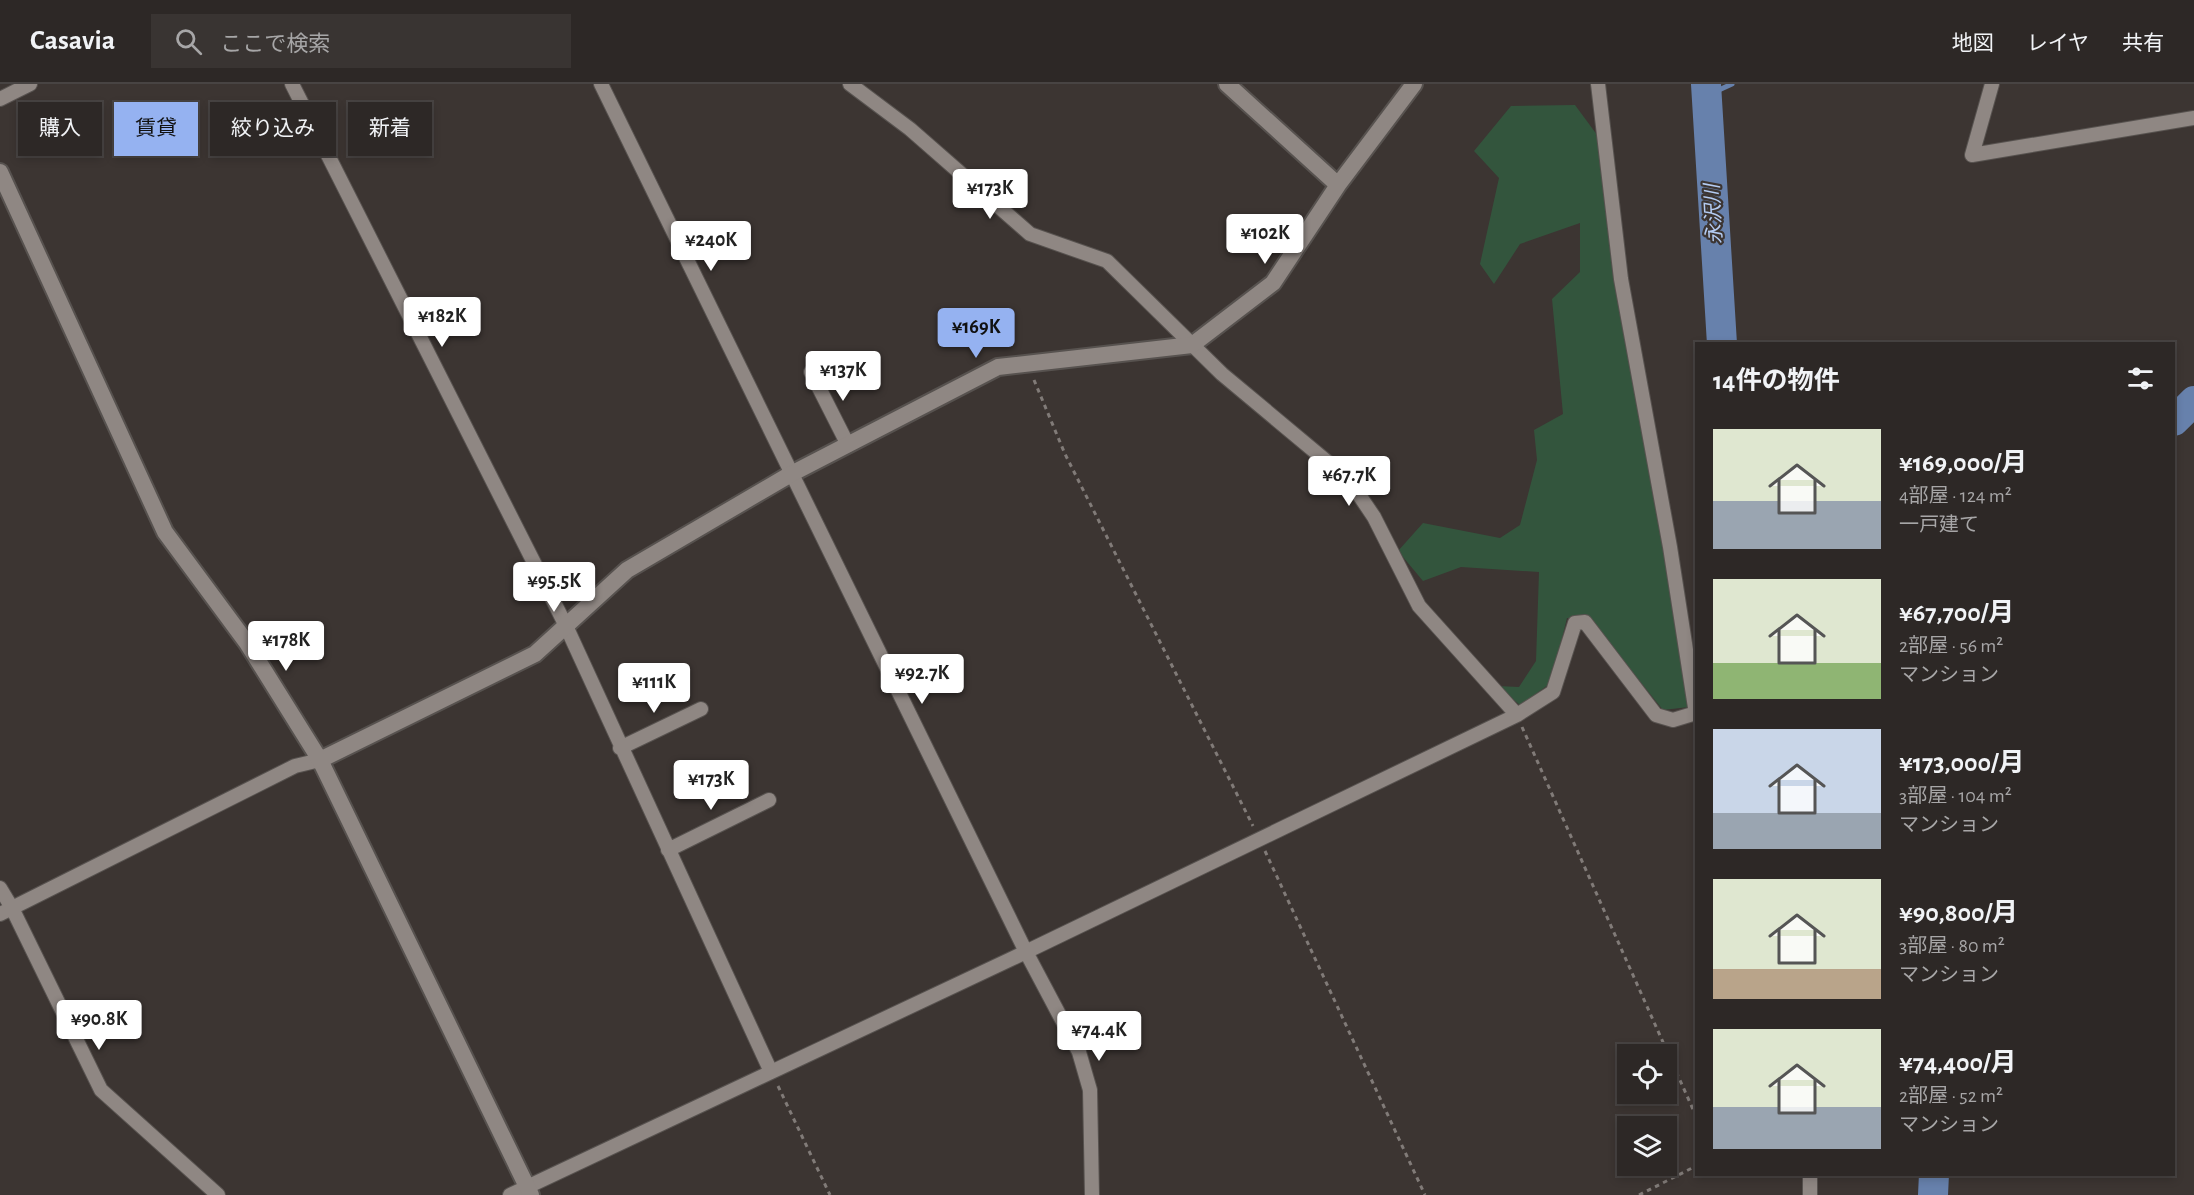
<!DOCTYPE html>
<html lang="ja">
<head>
<meta charset="utf-8">
<style>
	body { margin:0; font-family:"Alegreya Sans","Noto Sans JP",sans-serif; background:#393432; color:#f1f3f6; height:100vh; display:flex; flex-direction:column; font-size:22px; white-space:nowrap }
	* { box-sizing:border-box; margin:0 }
	p { font-size:20px; color:#a7a6a7 }
	.icon { flex:none; width:33px; height:33px; fill:none; stroke:currentColor; stroke-width:2; stroke-linecap:round; stroke-linejoin:round }
	.map { position:relative; flex:1; overflow:hidden }
	.panel { position:absolute; left:1695px; top:258px; width:480px; height:834px; display:flex; flex-direction:column; background:#2d2826; border-radius:0px; box-shadow:0 3px 9px #0003,0 0 0 2px #484443 }
	.panel>* { flex:none }
	.top-card { position:absolute; left:18px; top:18px; width:570px; height:54px; display:flex; gap:12px }
	.buttons { position:absolute; left:1617px; top:960px; display:grid; gap:12px }
	.buttons a { display:grid; place-items:center; width:60px; height:60px; border-radius:0px; background:#2d2826; box-shadow:0 3px 9px #0003,0 0 0 2px #484443; font-size:30px }
	.price { position:absolute; translate:-50% -51px; padding:0 14px; border-radius:6px; background:#fff; color:#222; font-size:20px; line-height:39px; filter:drop-shadow(0 2px 3px #0008) }
	.price::after { content:''; position:absolute; left:50%; top:36px; width:18px; height:14px; margin-left:-9px; background:inherit; clip-path:polygon(0 0,100% 0,50% 100%) }
	.price.current { background:#95b2f1; color:#111 }
	ul { padding:0; list-style:none }
	li { display:flex; align-items:center; gap:18px; height:150px; padding:0 18px }
	li span { display:grid; place-items:center; flex:none; width:168px; height:120px; border-radius:0px; color:#555 }
	li>.icon { margin-inline-start:auto }
	span .icon { width:72px; height:72px; fill:#fffc; stroke-width:1 }
	li b { font-size:26px }
	h2 { display:flex; justify-content:space-between; align-items:center; height:72px; padding:0 18px; font-size:26px }
	.chip { padding:0 21px; border-radius:0px; background:#2d2826; box-shadow:0 3px 9px #0003,0 0 0 2px #484443; font-size:21px; line-height:54px }
	.chip.current { background:#95b2f1; color:#111 }
	header { display:flex; align-items:center; gap:36px; box-sizing:border-box; height:84px; padding:0 30px; background:#2d2826; border-bottom:2px solid #484443 }
	header strong { font-size:28px }
	nav { display:flex; gap:33px; margin-inline-start:auto; font-size:21px }
	.search { width:420px; height:54px; background:#393432; display:flex; align-items:center; gap:15px; box-sizing:border-box; padding:0 21px; border-radius:0px; color:#a7a6a7; font-size:22px }
	.map>svg:first-child { display:block }
	.green { fill:#33553d }
	.lines { fill:none; stroke-linecap:round; stroke-linejoin:round }
	.stream { stroke:#6781ac; stroke-width:5 }
	.river { stroke:#6781ac; stroke-width:30 }
	.minor-casing { stroke:#57524f; stroke-width:16 }
	.tertiary-casing { stroke:#57524f; stroke-width:20 }
	.path { stroke:#817b78; stroke-width:3; stroke-dasharray:4.5 4.5; stroke-linecap:butt }
	.minor { stroke:#8f8783; stroke-width:14 }
	.tertiary { stroke:#8f8783; stroke-width:16 }
	.labels { text-anchor:middle; dominant-baseline:central; stroke-width:4.5; stroke-linejoin:round; paint-order:stroke }
	.water-label { font-size:20px; font-style:italic; fill:#b4ccf3; stroke:#3c3532 }
</style>
</head>
<body>
<header>
<strong>Casavia</strong>
<div class="search"><svg class="icon" aria-label="search" viewBox="0 0 24 24"><circle cx="10" cy="10" r="6"/><path d="M15 15l6 6"/></svg>ここで検索</div>
<nav><a>地図</a><a>レイヤ</a><a>共有</a></nav>
</header>
<div class="map">
<svg width="2194" height="1111" viewBox="0 0 2194 1111">
	<rect width="100%" height="100%" fill="#3c3532"/>
	<!-- green -->
	<path class="green" d="M1575,21L1606,63L1689,623L1663,626L1589,534H1567L1551,599L1520,621L1497,602L1519,603L1536,577L1539,488L1461,483L1423,497L1398,467L1423,439L1500,454L1520,441L1537,376L1534,346L1563,330L1552,215L1580,188V139L1520,160L1494,200L1480,180L1499,94L1474,67L1511,22Z"/>
	<g class="lines">
		<!-- stream -->
		<path class="stream" d="M1708,11L1732,0"/>
		<!-- river -->
		<path class="river" d="M1706,0L1722,260
			M2174,337L2194,317
			M1933,1111L1934,1090"/>
		<!-- minor casing -->
		<g class="minor-casing">
			<path id="minor" d="M292,0L566,542L771,988
				M601,0L1025,866L1079,968L1090,1006L1092,1111
				M850,0L910,45L1030,150L1107,177L1222,290L1349,396L1374,433L1419,522L1517,631
				M1598,0L1621,195L1670,463L1696,630
				M1992,0L1972,71L2194,34
				M0,15L30,0
				M811,288L848,361
				M620,664L701,625
				M668,766L769,716
				M0,804L12,824L101,1006L218,1111
				M0,830L295,682L320,676
				M510,1111L1009,876L1517,631L1553,608L1575,539L1585,538L1656,631L1673,636L1696,629
				M1810,1111V1090"/>
		</g>
		<!-- tertiary casing -->
		<g class="tertiary-casing">
			<path id="tertiary" d="M1227,0L1338,101
				M0,88L165,448L247,559L320,676L531,1111
				M320,676L535,570L627,486L791,390L998,283L1192,261L1273,199L1338,101L1414,0"/>
		</g>
		<!-- path -->
		<path class="path" d="M1034,296L1065,370L1253,742
			M1522,643L1696,1032
			M1265,767L1425,1111
			M778,1002L830,1111
			M1639,1111L1696,1082"/>
		<!-- minor -->
		<use href="#minor" class="minor"/>
		<!-- tertiary -->
		<use href="#tertiary" class="tertiary"/>
	</g>
	<g class="labels">
		<!-- water labels -->
		<g class="water-label">
			<text transform="translate(1714 130) rotate(-93)">永沢川</text>
		</g>
	</g>
</svg>
<div class="buttons">
<a><svg class="icon" aria-label="locate" viewBox="0 0 24 24"><circle cx="12" cy="12" r="6"/><path d="M12 2v4M12 18v4M2 12h4M18 12h4"/></svg></a>
<a><svg class="icon" aria-label="layers" viewBox="0 0 24 24"><path d="M12 4l9 5-9 5-9-5zM3 14l9 5 9-5"/></svg></a>
</div>
<b class="price" style="left:990px;top:136px">¥173K</b>
<b class="price" style="left:1265px;top:181px">¥102K</b>
<b class="price" style="left:711px;top:188px">¥240K</b>
<b class="price" style="left:442px;top:264px">¥182K</b>
<b class="price current" style="left:976px;top:275px">¥169K</b>
<b class="price" style="left:843px;top:318px">¥137K</b>
<b class="price" style="left:1349px;top:423px">¥67.7K</b>
<b class="price" style="left:554px;top:529px">¥95.5K</b>
<b class="price" style="left:286px;top:588px">¥178K</b>
<b class="price" style="left:922px;top:621px">¥92.7K</b>
<b class="price" style="left:654px;top:630px">¥111K</b>
<b class="price" style="left:711px;top:727px">¥173K</b>
<b class="price" style="left:99px;top:967px">¥90.8K</b>
<b class="price" style="left:1099px;top:978px">¥74.4K</b>
<div class="top-card">
<a class="chip">購入</a>
<a class="chip current">賃貸</a>
<a class="chip">絞り込み</a>
<a class="chip">新着</a>
</div>
<section class="panel">
<h2>14件の物件<svg class="icon" aria-label="filters" viewBox="0 0 24 24"><path d="M4 7h16M4 17h16"/><circle cx="9" cy="7" r="2"/><circle cx="15" cy="17" r="2"/></svg></h2>
<ul>
<li><span style="background:linear-gradient(#dfe7d0 60%,#9aa5b1 0)"><svg class="icon" aria-label="home" viewBox="0 0 24 24"><path d="M3 11l9-7 9 7M6 9v11h12V9"/></svg></span><div><b>¥169,000/月</b><p>4部屋 · 124 m²</p><p>一戸建て</p></div></li>
<li><span style="background:linear-gradient(#dfe7d0 70%,#8fb573 0)"><svg class="icon" aria-label="home" viewBox="0 0 24 24"><path d="M3 11l9-7 9 7M6 9v11h12V9"/></svg></span><div><b>¥67,700/月</b><p>2部屋 · 56 m²</p><p>マンション</p></div></li>
<li><span style="background:linear-gradient(#c9d6e8 70%,#9aa5b1 0)"><svg class="icon" aria-label="home" viewBox="0 0 24 24"><path d="M3 11l9-7 9 7M6 9v11h12V9"/></svg></span><div><b>¥173,000/月</b><p>3部屋 · 104 m²</p><p>マンション</p></div></li>
<li><span style="background:linear-gradient(#dfe7d0 75%,#b9a48a 0)"><svg class="icon" aria-label="home" viewBox="0 0 24 24"><path d="M3 11l9-7 9 7M6 9v11h12V9"/></svg></span><div><b>¥90,800/月</b><p>3部屋 · 80 m²</p><p>マンション</p></div></li>
<li><span style="background:linear-gradient(#dfe7d0 65%,#9aa5b1 0)"><svg class="icon" aria-label="home" viewBox="0 0 24 24"><path d="M3 11l9-7 9 7M6 9v11h12V9"/></svg></span><div><b>¥74,400/月</b><p>2部屋 · 52 m²</p><p>マンション</p></div></li>
</ul>
</section>
</div>
</body>
</html>
